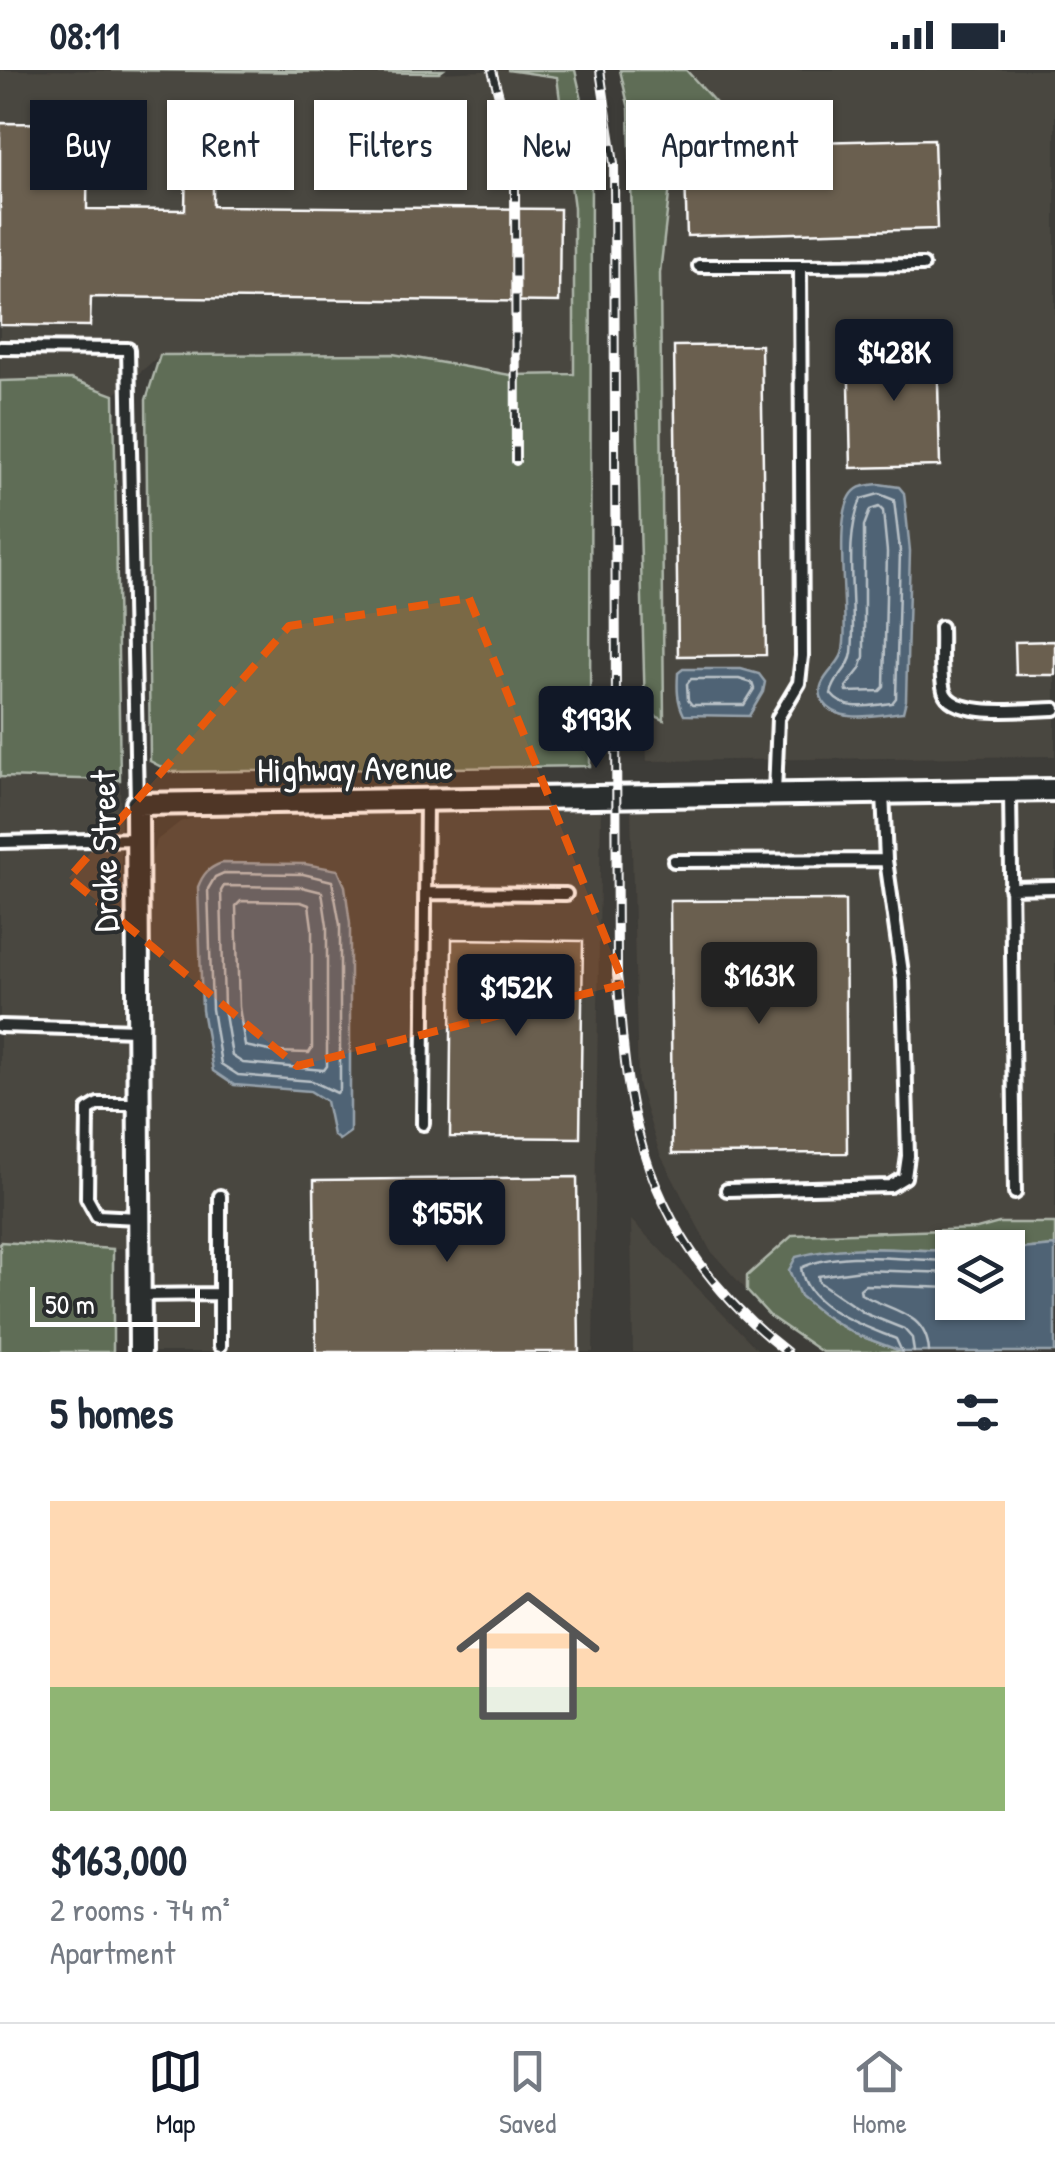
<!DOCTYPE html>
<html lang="en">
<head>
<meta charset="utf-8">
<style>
	body { margin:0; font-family:"Patrick Hand",sans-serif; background:#f2f2f3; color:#1f2937; height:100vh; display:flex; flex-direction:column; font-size:38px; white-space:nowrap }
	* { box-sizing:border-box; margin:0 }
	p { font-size:32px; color:#747a83 }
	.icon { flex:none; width:55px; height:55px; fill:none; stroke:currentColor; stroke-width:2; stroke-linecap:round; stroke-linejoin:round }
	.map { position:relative; height:1282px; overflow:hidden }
	.panel { display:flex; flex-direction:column; background:#fff; flex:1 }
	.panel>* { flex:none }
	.banner { position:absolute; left:30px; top:30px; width:995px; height:90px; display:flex; gap:20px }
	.fabs { position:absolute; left:935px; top:1160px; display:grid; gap:20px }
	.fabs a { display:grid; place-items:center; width:90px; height:90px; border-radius:0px; background:#fff; box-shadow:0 2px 8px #0004; font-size:50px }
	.scale { position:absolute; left:30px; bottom:25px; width:170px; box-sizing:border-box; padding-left:10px; border:5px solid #fff; border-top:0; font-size:28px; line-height:35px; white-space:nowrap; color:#fff; -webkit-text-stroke:8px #2a2d2e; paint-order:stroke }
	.price { position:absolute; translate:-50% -85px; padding:0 22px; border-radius:10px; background:#111827; color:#fff; font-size:32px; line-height:65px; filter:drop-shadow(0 2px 5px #0008) }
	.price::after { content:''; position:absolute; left:50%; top:60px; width:30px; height:22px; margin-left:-15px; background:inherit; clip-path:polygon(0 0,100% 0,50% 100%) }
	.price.current { background:#222; color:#fff }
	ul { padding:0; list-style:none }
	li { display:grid; align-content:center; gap:20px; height:530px; padding:0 50px }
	li span { display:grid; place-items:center; height:310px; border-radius:0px; color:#555 }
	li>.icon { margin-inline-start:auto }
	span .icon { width:180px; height:180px; fill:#fffc; stroke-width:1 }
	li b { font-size:42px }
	h2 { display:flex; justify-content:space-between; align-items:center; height:120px; padding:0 50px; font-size:42px }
	.chip { padding:0 35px; border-radius:0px; background:#fff; box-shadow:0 2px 8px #0004; font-size:35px; line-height:90px }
	.chip.current { background:#111827; color:#fff }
	.status { display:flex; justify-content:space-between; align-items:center; height:70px; padding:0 50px; background:#fff; direction:ltr }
	.status svg { height:28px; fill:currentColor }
	.tabs { display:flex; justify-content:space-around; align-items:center; height:140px; border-top:2px solid #e0e1e3; background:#fff; font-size:28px; color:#747a83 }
	.tabs a { display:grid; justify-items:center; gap:5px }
	.tabs .current { color:#111827 }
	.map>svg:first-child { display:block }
	.built { fill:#4a463f }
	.green { fill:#5e6d56; stroke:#aeb6aa; stroke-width:2.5 }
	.water { fill:#506474; stroke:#96a2ac; stroke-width:2.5 }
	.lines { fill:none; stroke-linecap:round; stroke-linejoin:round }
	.shore { stroke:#b9c1c7; stroke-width:2.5 }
	.building { fill:#6a5e50; stroke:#fff; stroke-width:2.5 }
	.service-casing { stroke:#fff; stroke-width:18 }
	.minor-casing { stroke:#fff; stroke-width:28 }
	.service { stroke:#2a2d2e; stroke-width:10 }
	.minor { stroke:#2a2d2e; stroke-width:20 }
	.rail-casing { stroke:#fff; stroke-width:10 }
	.rail { stroke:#2a2d2e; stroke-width:6; stroke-dasharray:19; stroke-linecap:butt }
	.marked { fill:#e8590c; fill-opacity:0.2; stroke:#e8590c; stroke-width:8; stroke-dasharray:20 12; stroke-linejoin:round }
	.labels { text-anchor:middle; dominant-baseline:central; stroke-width:8; stroke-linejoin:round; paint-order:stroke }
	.street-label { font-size:35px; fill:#fff; stroke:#2a2d2e }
</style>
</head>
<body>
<div class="status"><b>08:11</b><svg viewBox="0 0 49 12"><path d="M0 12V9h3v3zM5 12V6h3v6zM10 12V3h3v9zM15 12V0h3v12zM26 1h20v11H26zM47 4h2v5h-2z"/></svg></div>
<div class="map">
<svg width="1055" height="1282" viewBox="0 0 1055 1282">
	<rect width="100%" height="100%" fill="#3d3c38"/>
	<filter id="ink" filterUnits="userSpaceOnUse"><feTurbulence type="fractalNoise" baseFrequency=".01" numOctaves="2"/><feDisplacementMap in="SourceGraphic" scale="20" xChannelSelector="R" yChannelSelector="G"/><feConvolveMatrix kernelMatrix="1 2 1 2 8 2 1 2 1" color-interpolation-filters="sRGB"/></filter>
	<g filter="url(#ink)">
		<!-- built -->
		<path class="built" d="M0,0L439,3L504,0L556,6L574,138V305H510L393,284L160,285L114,325L71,309L0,311Z
			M686,0H1055V686L647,691L645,651L664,649L660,203L676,63L700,64L723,41Z
			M0,707L120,710L127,1179L0,1172Z
			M1055,732V1153H999L747,1206V1221L710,1180L660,1084L638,1014L631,739Z
			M601,737L593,1282H152L149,791L157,770L180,752L210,743Z
			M631,1150L760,1282H633Z"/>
		<!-- green -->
		<path class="green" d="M111,0H443L439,3Z
			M507,0H575L591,69L590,696L171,702L150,691L146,330L160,285L393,284L510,305L574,304V138L557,7Z
			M620,0H686L723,41L700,64H676L660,203L664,650L645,641L629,39Z
			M71,309L114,325L120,710L0,707V311Z
			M999,1153H1055V1176L1008,1180L952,1178V1181L862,1178L789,1200C812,1251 853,1263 903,1282H822L771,1247L747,1221V1206L793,1165L977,1159Z
			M0,1172L113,1179V1282H0Z"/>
		<!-- water -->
		<path class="water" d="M879,414L899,417L904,423L910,481L906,630L903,642C880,644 838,656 823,631C812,612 837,599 842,584C852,550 828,438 857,419C863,415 872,415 879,414Z
			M683,599H741L759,604L765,612L763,622L749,646L684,645C677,631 677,619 678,603Z
			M222,793L305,794L338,800L345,816L350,854V1062L339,1070L333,1065L326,1031L310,1021L234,1015L213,1001L202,940L198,817C203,804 208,798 222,793Z
			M1055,1176V1282H903L855,1264L822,1244L800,1226L789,1200L796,1187C847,1173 900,1180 952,1181V1232H1008V1180Z"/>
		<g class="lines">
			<!-- shore -->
			<path class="shore" d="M879,424L894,430L900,481L896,628L892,633C871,635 846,643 831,624C834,607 850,599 852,583C857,533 842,474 861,429Z
				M879,437L883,441L887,482L884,617L880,621L847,622L846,617L860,599L864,587V456L870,440Z
				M691,609H739L752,613L754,619L744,635H692L688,630L687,614Z
				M224,803L303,804L332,811L340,855V1019L337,1023L312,1011L238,1005L221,994L212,939L208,819L215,807Z
				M224,816L302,817L322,822L327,856V996L324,1000L243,993L232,986L224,938L221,821Z
				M241,831L301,832L309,835L312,857V978L309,983L274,982L245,976L239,937L236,836Z
				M902,1282L896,1269C862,1255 806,1238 801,1198C841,1178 908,1191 952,1191
				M914,1282L912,1268L904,1259L864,1243L819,1212L818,1206L862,1200L952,1203
				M929,1282C927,1241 889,1241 861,1224L860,1219L865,1215L952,1218"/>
		</g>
		<!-- building -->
		<path class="building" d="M0,53L88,54L87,139L185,140L186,87L213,88V136L560,139L559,232L91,227L90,256L0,255Z
			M934,69L937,159L687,166L684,75Z
			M937,271L940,396L851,398L848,273Z
			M761,275L766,585L678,586L674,276Z
			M1055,571V605H1016L1015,572Z
			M845,830L847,1083L672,1084L670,831Z
			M452,869L583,871L580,1068L450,1067Z
			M577,1107L579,1282H316L314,1110Z"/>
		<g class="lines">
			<!-- service casing -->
			<g class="service-casing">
				<path id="service" d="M699,196H800
					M0,278L128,279L137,734
					M941,557C942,576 939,602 944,621C953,650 1030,639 1055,639
					M1010,722L1015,1123
					M775,723L778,648L799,613L802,586L800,196L923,195
					M0,772L137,769
					M674,791L886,790
					M1010,818L1055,817
					M426,823L566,824
					M0,956L137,960
					M423,1054L426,730
					M727,1120L890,1116L905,1107L908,1086L903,910L886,790L883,723
					M220,1126V1276
					M138,1148L97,1146L87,1128L88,1040L98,1034H139
					M140,1225L220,1224"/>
			</g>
			<!-- minor casing -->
			<g class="minor-casing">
				<path id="minor" d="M140,1282L137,734L1055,720"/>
			</g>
			<!-- service -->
			<use href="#service" class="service"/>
			<!-- minor -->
			<use href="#minor" class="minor"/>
			<!-- rail casing -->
			<g class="rail-casing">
				<path id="rail" d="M492,0L507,56L515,113L516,391
					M600,0L614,94L617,905C621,943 622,982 629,1019C647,1129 699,1214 787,1282"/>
			</g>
			<!-- rail -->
			<use href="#rail" class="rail"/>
		</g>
	</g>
	<!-- marked area -->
	<path class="marked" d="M469,528L624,914L297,996L69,808L289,556Z"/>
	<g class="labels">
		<!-- street labels -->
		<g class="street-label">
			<text transform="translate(355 698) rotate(-1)">Highway Avenue</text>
			<text transform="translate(104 781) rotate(-91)">Drake Street</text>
		</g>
	</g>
</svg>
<div class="fabs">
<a><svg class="icon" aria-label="layers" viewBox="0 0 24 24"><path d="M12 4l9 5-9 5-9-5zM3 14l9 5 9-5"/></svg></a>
</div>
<div class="scale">50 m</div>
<b class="price" style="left:894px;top:334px">$428K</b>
<b class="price" style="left:596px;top:701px">$193K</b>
<b class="price current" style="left:759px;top:957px">$163K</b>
<b class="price" style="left:516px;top:969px">$152K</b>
<b class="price" style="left:447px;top:1195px">$155K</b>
<div class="banner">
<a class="chip current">Buy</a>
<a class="chip">Rent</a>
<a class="chip">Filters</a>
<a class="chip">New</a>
<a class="chip">Apartment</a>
</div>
</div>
<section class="panel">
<h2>5 homes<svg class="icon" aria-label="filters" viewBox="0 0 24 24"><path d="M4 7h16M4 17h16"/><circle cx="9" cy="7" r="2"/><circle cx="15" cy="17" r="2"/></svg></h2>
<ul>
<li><span style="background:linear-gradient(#ffd9b3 60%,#8fb573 0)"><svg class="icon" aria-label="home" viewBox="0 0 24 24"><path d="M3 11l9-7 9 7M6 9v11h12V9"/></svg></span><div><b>$163,000</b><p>2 rooms · 74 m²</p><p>Apartment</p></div></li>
</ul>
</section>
<nav class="tabs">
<a class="current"><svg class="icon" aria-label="map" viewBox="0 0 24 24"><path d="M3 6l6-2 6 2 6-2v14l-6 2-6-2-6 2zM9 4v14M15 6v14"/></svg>Map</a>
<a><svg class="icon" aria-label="saved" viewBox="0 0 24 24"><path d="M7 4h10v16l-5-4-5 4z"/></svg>Saved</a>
<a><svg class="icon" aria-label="home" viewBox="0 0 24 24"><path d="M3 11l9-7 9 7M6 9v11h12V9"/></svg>Home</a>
</nav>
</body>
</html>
